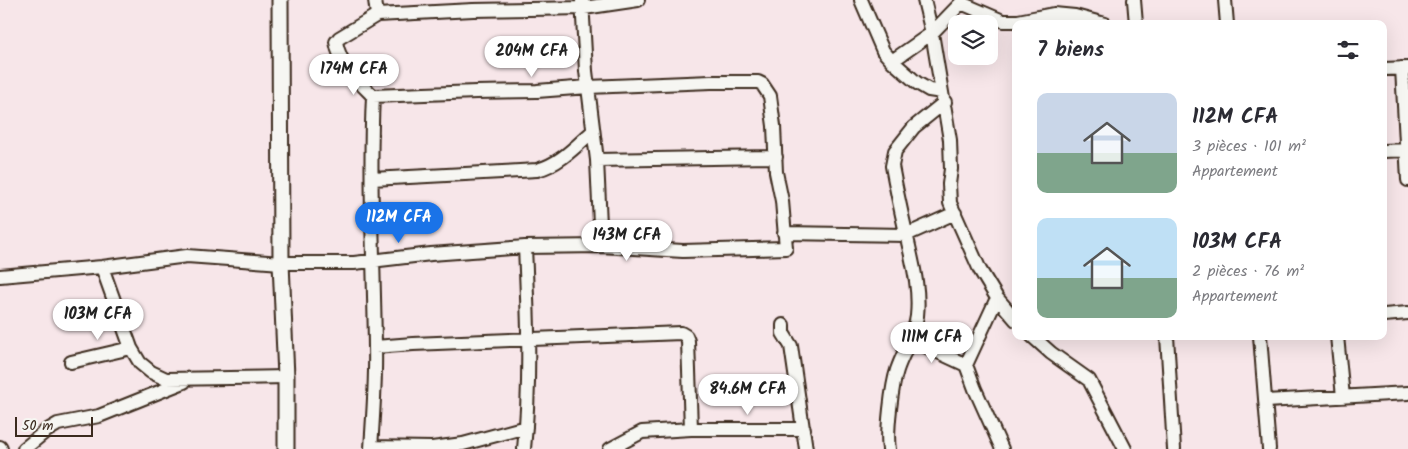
<!DOCTYPE html>
<html lang="fr">
<head>
<meta charset="utf-8">
<style>
	body { margin:0; font-family:Kalam,sans-serif; background:#f7f7f7; color:#2b2b33; height:100vh; display:flex; flex-direction:column; font-size:19px; white-space:nowrap }
	* { box-sizing:border-box; margin:0 }
	p { font-size:16px; color:#7c7c81 }
	.icon { flex:none; width:28px; height:28px; fill:none; stroke:currentColor; stroke-width:2; stroke-linecap:round; stroke-linejoin:round }
	.map { position:relative; flex:1; overflow:hidden }
	.side { position:absolute; left:1012px; top:20px; width:375px; height:320px; display:flex; flex-direction:column; background:#fff; border-radius:10px; box-shadow:0 5px 20px #0002 }
	.side>* { flex:none }
	.buttons { position:absolute; left:948px; top:15px; display:grid; gap:10px }
	.buttons a { display:grid; place-items:center; width:50px; height:50px; border-radius:10px; background:#fff; box-shadow:0 5px 20px #0002; font-size:25px }
	.scale { position:absolute; left:15px; bottom:12px; width:78px; box-sizing:border-box; padding-left:5px; border:2px solid #3b2a1e; border-top:0; font-size:14px; line-height:18px; white-space:nowrap; color:#3b2a1e; -webkit-text-stroke:4px #f6f6f2; paint-order:stroke }
	.price { position:absolute; translate:-50% -42px; padding:0 11px; border-radius:18px; background:#fff; color:#222; font-size:16px; line-height:32px; filter:drop-shadow(0 1px 2px #0008) }
	.price::after { content:''; position:absolute; left:50%; top:30px; width:15px; height:11px; margin-left:-8px; background:inherit; clip-path:polygon(0 0,100% 0,50% 100%) }
	.price.current { background:#1a73e8; color:#fff }
	ul { padding:0; list-style:none }
	li { display:flex; align-items:center; gap:15px; height:125px; padding:0 25px }
	li span { display:grid; place-items:center; flex:none; width:140px; height:100px; border-radius:10px; color:#555 }
	li>.icon { margin-inline-start:auto }
	span .icon { width:60px; height:60px; fill:#fffc; stroke-width:1 }
	li b { font-size:21px }
	h2 { display:flex; justify-content:space-between; align-items:center; height:60px; padding:0 25px; font-size:21px }
	.map>svg:first-child { display:block }
	.lines { fill:none; stroke-linecap:round; stroke-linejoin:round }
	.minor-casing { stroke:#3b2a1e; stroke-width:16 }
	.tertiary-casing { stroke:#3b2a1e; stroke-width:19 }
	.minor { stroke:#f6f6f2; stroke-width:12 }
	.tertiary { stroke:#f6f6f2; stroke-width:15 }
</style>
</head>
<body>
<div class="map">
<svg width="1408" height="449" viewBox="0 0 1408 449">
	<rect width="100%" height="100%" fill="#f7e6e9"/>
	<filter id="ink" filterUnits="userSpaceOnUse"><feTurbulence type="fractalNoise" baseFrequency=".02" numOctaves="2"/><feDisplacementMap in="SourceGraphic" scale="10" xChannelSelector="R" yChannelSelector="G"/><feConvolveMatrix kernelMatrix="1 2 1 2 8 2 1 2 1" color-interpolation-filters="sRGB"/></filter>
	<g filter="url(#ink)">
		<g class="lines">
			<!-- minor casing -->
			<g class="minor-casing">
				<path id="minor" d="M375,0L377,15L473,10L584,8L638,0
					M861,0L883,51L892,61L917,83L929,90L942,92
					M924,0L932,33L950,140L951,169L949,184L950,203L980,270L997,298L1016,320
					M1134,0L1136,24
					M1225,0L1227,24
					M961,3L1003,21H1018L1054,14L1075,16L1105,24
					M377,15L339,38L336,42C340,65 357,80 373,96L476,92L537,91L588,87L711,82H758L762,84L770,96L774,126L776,172L782,201L786,248L683,251L601,246
					M892,61L932,33L961,3L962,0
					M1402,68L1408,180
					M1384,69L1408,68
					M1384,151L1406,150
					M597,160L776,157
					M372,179L537,170C560,164 576,146 593,131
					M784,233L906,235L955,213
					M102,267L131,348L140,363L151,372L166,379L286,377
					M0,276L102,267L187,256L281,263H354L431,254L525,247L601,246L597,160L586,71L582,0
					M997,298L966,365L975,389L1002,449
					M1384,315L1408,313
					M783,325V333L791,346L806,449
					M1032,336L1051,353L1089,380L1125,449
					M1167,336L1174,449
					M1260,336L1269,449
					M1337,336L1343,397
					M910,339L966,365
					M375,347L413,344L681,333L686,336L688,341L691,429
					M71,362L131,348
					M1266,401L1408,393
					M0,447L1,449
					M371,447L432,448L463,444L526,427
					M24,449L46,431L58,424L99,416L184,382
					M371,449C373,415 376,381 375,347C374,263 369,180 373,96
					M524,449C531,381 528,315 525,247
					M610,449L642,432L691,429H804
					M889,449C886,433 892,385 897,370C903,352 915,335 917,316C920,287 912,261 906,233C901,211 896,188 892,166L895,151L914,127L945,102"/>
			</g>
			<!-- tertiary casing -->
			<g class="tertiary-casing">
				<path id="tertiary" d="M280,0L281,263L286,377V449"/>
			</g>
			<!-- minor -->
			<use href="#minor" class="minor"/>
			<!-- tertiary -->
			<use href="#tertiary" class="tertiary"/>
		</g>
	</g>
</svg>
<div class="buttons">
<a><svg class="icon" aria-label="layers" viewBox="0 0 24 24"><path d="M12 4l9 5-9 5-9-5zM3 14l9 5 9-5"/></svg></a>
</div>
<div class="scale">50 m</div>
<b class="price" style="left:532px;top:78px">204M CFA</b>
<b class="price" style="left:354px;top:96px">174M CFA</b>
<b class="price current" style="left:399px;top:244px">112M CFA</b>
<b class="price" style="left:627px;top:262px">143M CFA</b>
<b class="price" style="left:98px;top:341px">103M CFA</b>
<b class="price" style="left:932px;top:364px">111M CFA</b>
<b class="price" style="left:748px;top:416px">84.6M CFA</b>
<section class="side">
<h2>7 biens<svg class="icon" aria-label="filters" viewBox="0 0 24 24"><path d="M4 7h16M4 17h16"/><circle cx="9" cy="7" r="2"/><circle cx="15" cy="17" r="2"/></svg></h2>
<ul>
<li><span style="background:linear-gradient(#c9d6e8 60%,#7fa58c 0)"><svg class="icon" aria-label="home" viewBox="0 0 24 24"><path d="M3 11l9-7 9 7M6 9v11h12V9"/></svg></span><div><b>112M CFA</b><p>3 pièces · 101 m²</p><p>Appartement</p></div></li>
<li><span style="background:linear-gradient(#bfe0f5 60%,#7fa58c 0)"><svg class="icon" aria-label="home" viewBox="0 0 24 24"><path d="M3 11l9-7 9 7M6 9v11h12V9"/></svg></span><div><b>103M CFA</b><p>2 pièces · 76 m²</p><p>Appartement</p></div></li>
</ul>
</section>
</div>
</body>
</html>
